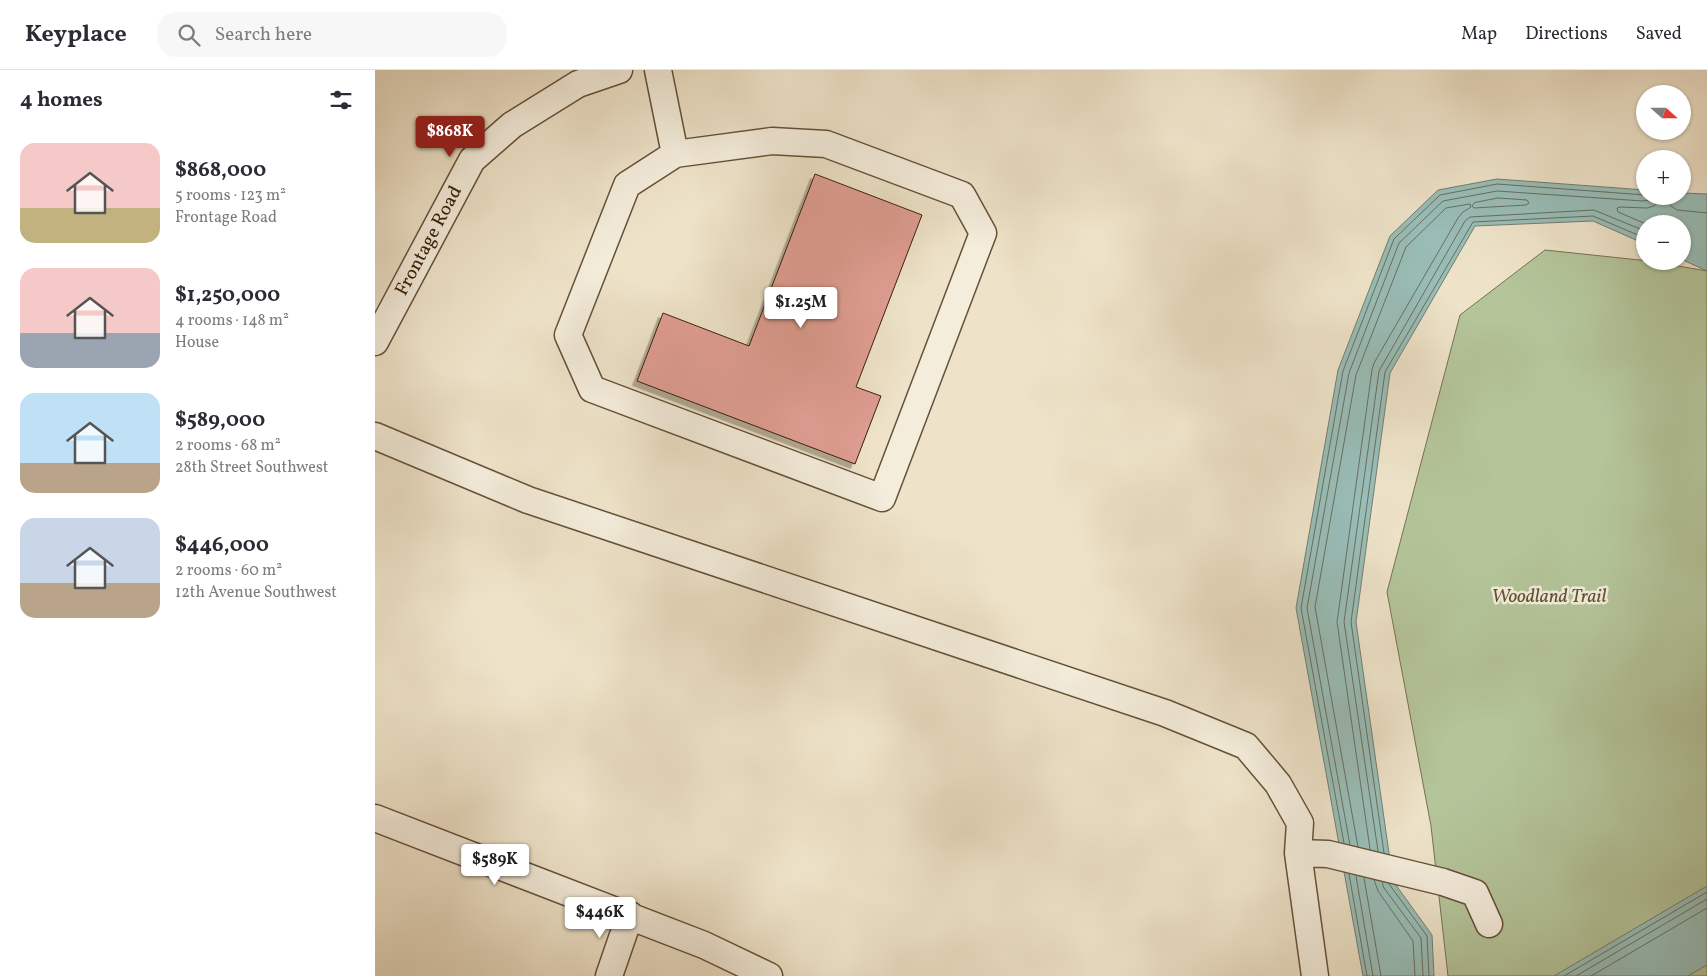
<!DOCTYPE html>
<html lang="en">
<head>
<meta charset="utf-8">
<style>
	body { margin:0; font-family:Vollkorn,serif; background:#f7f7f7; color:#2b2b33; height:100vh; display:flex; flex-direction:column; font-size:19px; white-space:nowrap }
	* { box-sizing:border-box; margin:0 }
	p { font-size:16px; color:#7c7c81 }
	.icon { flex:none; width:28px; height:28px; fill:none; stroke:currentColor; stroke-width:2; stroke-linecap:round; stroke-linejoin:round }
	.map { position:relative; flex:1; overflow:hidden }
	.drawer { display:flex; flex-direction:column; background:#fff; width:375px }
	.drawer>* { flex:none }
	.needle { width:32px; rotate:111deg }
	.buttons { position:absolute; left:1261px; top:15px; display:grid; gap:10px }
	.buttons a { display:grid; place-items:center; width:55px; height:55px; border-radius:50%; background:#fff; box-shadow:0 1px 4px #0004; font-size:25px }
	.price { position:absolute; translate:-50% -42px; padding:0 11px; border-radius:5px; background:#fff; color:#222; font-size:16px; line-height:32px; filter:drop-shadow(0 1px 2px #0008) }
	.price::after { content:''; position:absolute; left:50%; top:30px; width:15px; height:11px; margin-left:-8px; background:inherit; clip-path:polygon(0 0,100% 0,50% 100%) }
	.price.selected { background:#8f2418; color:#fff }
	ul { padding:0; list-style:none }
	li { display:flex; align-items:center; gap:15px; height:125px; padding:0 20px }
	li span { display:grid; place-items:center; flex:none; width:140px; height:100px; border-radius:15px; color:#555 }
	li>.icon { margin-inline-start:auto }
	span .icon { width:60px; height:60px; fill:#fffc; stroke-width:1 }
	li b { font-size:21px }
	h2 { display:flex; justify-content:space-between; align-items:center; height:60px; padding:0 20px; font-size:21px }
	header { display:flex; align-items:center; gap:30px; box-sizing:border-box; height:70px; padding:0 25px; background:#fff; border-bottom:1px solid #e1e1e2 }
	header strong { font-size:24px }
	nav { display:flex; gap:28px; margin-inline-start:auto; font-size:18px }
	.search { width:350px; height:45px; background:#f7f7f7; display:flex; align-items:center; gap:12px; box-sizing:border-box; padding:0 18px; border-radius:20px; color:#7c7c81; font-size:19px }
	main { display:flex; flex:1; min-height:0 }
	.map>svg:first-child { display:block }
	.green { fill:#b4c59a; stroke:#767251 }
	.water { fill:#99beb8; stroke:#727f72 }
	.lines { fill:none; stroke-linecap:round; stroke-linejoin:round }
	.shore { stroke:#686f60; stroke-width:1 }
	.building { fill:#e09e93; stroke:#372008; filter:url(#shadow) }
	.minor-casing { stroke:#655138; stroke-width:29 }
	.minor { stroke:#f4eddc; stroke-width:26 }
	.labels { text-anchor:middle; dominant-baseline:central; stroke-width:5; stroke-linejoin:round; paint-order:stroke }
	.street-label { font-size:19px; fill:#372008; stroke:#f4eddc }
	.park-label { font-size:19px; font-style:italic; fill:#5c5234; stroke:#f4eddc }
</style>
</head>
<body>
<header>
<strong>Keyplace</strong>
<div class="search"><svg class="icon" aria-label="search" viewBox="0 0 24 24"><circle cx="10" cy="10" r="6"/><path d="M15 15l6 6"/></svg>Search here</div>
<nav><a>Map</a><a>Directions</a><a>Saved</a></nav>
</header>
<main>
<section class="drawer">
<h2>4 homes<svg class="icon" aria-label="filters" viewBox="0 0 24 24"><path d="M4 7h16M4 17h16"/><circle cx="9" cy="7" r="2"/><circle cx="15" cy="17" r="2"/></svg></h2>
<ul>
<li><span style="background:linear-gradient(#f6c9c9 65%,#c2b280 0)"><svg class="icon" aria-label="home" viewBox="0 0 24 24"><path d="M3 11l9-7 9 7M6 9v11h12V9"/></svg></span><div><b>$868,000</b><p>5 rooms · 123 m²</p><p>Frontage Road</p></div></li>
<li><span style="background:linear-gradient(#f6c9c9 65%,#9aa5b1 0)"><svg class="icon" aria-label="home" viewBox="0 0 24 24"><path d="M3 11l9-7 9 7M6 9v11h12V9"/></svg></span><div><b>$1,250,000</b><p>4 rooms · 148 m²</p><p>House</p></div></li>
<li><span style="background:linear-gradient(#bfe0f5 70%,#b9a48a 0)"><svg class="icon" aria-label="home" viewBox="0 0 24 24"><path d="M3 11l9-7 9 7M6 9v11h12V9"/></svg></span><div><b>$589,000</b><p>2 rooms · 68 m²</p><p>28th Street Southwest</p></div></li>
<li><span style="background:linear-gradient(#c9d6e8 65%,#b9a48a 0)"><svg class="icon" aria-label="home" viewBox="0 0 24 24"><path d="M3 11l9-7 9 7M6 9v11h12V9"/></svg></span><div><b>$446,000</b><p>2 rooms · 60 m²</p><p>12th Avenue Southwest</p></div></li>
</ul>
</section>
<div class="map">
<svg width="1332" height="906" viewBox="0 0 1332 906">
	<defs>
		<filter id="shadow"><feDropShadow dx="-4.5" dy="4.5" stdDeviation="0" flood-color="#0004"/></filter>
	</defs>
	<rect width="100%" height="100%" fill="#eee3c9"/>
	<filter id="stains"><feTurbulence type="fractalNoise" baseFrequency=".004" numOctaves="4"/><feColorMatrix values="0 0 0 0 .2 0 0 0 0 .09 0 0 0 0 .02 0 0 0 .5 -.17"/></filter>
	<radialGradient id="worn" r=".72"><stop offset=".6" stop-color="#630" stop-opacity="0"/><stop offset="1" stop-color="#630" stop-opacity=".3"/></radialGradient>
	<!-- green -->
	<path class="green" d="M1170,180L1274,191L1332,201V906H1073L1056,756L1012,522L1085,245Z"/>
	<!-- water -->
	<path class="water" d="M1122,109L1270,120V126H1308V123L1332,124V201L1308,190V154H1270V174L1218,151L1100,156L1015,303L981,552L1018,811L1057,865L1059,906H988L921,538L963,300L1015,166L1063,120Z
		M1332,816V895L1313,906H1179Z"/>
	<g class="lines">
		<!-- shore -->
		<path class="shore" d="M1123,128L1152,130L1154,133L1151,135L1099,138L1097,136L1099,133Z
			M1271,154L1243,142L1242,138L1245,137L1272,138L1279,136L1288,128L1296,136L1302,140L1332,143
			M969,773L926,538L968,301L1019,169L1065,125L1122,114L1270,125
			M975,775L932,538L974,303L1024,173L1068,131L1122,121L1268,131L1274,130L1279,126
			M983,777L940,537L981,305L1031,177L1071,138L1095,134L1096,137L1088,142L1083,148L999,293L997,300L962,552L995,779
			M1003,781L969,552L1004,301L1090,151L1095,147L1219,140L1270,161
			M1009,783L976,552L1010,302L1098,152L1218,146L1270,168
			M974,804L992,906
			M981,806L998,906
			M989,808L1006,906
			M999,810L1003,821L1038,871L1040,906
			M1007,812L1009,818L1046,868L1048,906
			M1014,814L1052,866L1054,906
			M1189,906L1332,822
			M1201,906L1332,829
			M1216,906L1332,838"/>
	</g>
	<!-- building -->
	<path class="building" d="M440,104L547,145L481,317L506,326L480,394L262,311L288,243L374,276Z"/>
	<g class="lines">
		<!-- minor casing -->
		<g class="minor-casing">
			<path id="minor" d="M283,0L300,84
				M397,71L451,74L587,125L608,163L507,428L217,319L193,265L252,115L300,84Z
				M0,272L97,90L137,55L203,14L244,0
				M0,366L153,430L790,643L871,676L903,714L925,753L923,783L940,906
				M0,748L329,875L394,906
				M923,783L953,784L1068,812L1100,823L1114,854
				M234,906L255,845"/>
		</g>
		<!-- minor -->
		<use href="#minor" class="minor"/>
	</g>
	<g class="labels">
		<!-- street labels -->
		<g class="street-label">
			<text transform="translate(54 171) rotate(-62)">Frontage Road</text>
		</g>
		<!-- park labels -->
		<g class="park-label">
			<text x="1174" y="527">Woodland Trail</text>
		</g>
	</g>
	<rect width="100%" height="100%" filter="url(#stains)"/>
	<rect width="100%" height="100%" fill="url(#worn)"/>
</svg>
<div class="buttons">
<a><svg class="needle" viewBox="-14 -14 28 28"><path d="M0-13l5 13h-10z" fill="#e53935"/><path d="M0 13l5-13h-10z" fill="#7c7c81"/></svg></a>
<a>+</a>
<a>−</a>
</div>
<b class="price selected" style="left:75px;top:88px">$868K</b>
<b class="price" style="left:426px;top:259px">$1.25M</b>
<b class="price" style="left:120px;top:816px">$589K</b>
<b class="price" style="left:225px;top:869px">$446K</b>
</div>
</main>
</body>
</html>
